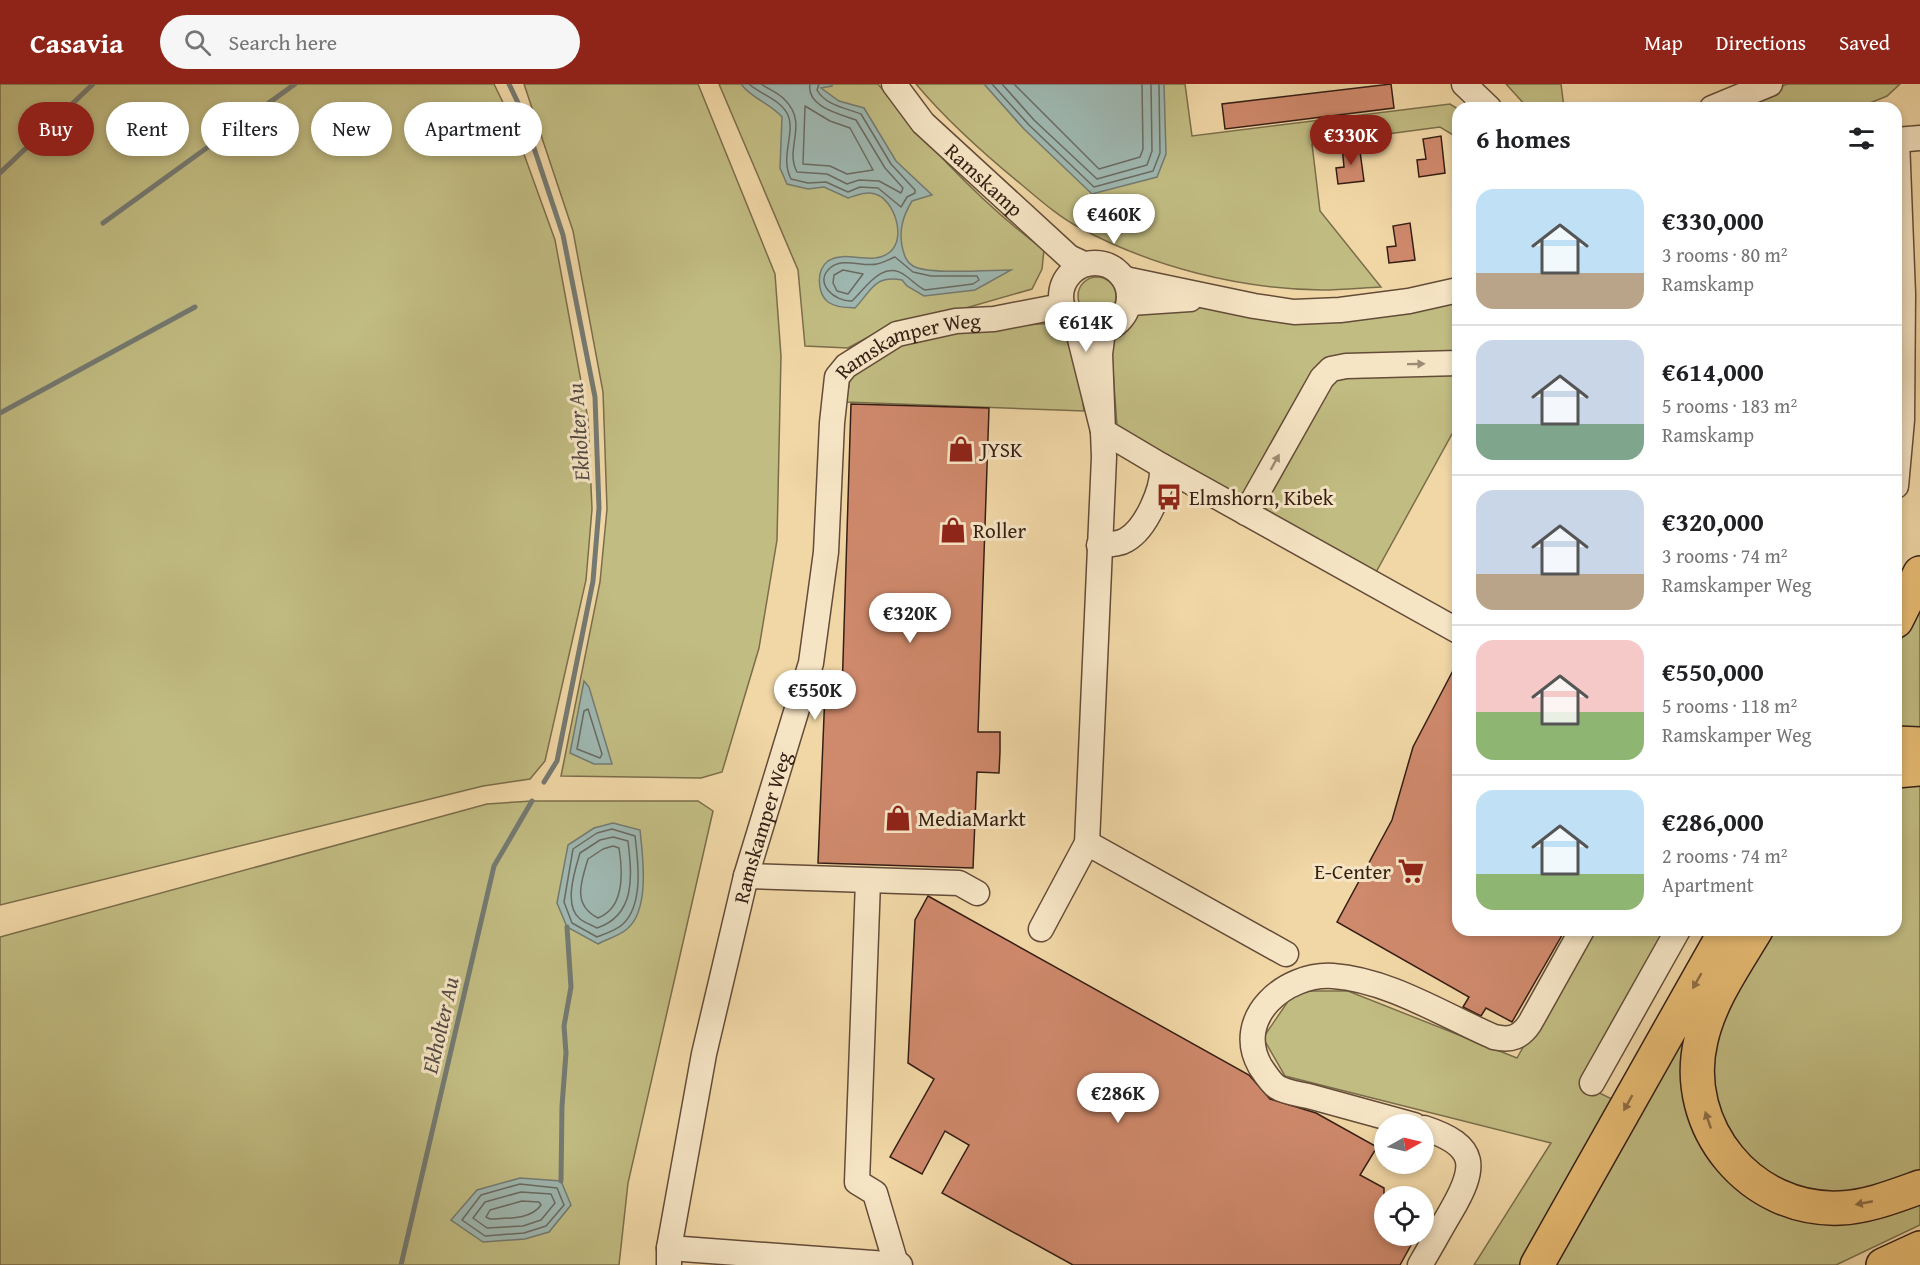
<!DOCTYPE html>
<html lang="en">
<head>
<meta charset="utf-8">
<style>
	body { margin:0; font-family:"Gentium Book Plus",serif; background:#f6f6f6; color:#202124; height:100vh; display:flex; flex-direction:column; font-size:22px; white-space:nowrap }
	* { box-sizing:border-box; margin:0 }
	p { font-size:20px; color:#757577 }
	.icon { flex:none; width:33px; height:33px; fill:none; stroke:currentColor; stroke-width:2; stroke-linecap:round; stroke-linejoin:round }
	.map { position:relative; flex:1; overflow:hidden }
	.drawer { position:absolute; left:1452px; top:18px; width:450px; height:834px; display:flex; flex-direction:column; background:#fff; border-radius:18px; box-shadow:0 3px 9px #0003 }
	.drawer>* { flex:none }
	.top-card { position:absolute; left:18px; top:18px; width:570px; height:54px; display:flex; gap:12px }
	.needle { width:39px; rotate:82deg }
	.fabs { position:absolute; left:1374px; top:1030px; display:grid; gap:12px }
	.fabs a { display:grid; place-items:center; width:60px; height:60px; border-radius:50%; background:#fff; box-shadow:0 3px 9px #0003; font-size:30px }
	.price { position:absolute; translate:-50% -51px; padding:0 14px; border-radius:21px; background:#fff; color:#222; font-size:20px; line-height:39px; filter:drop-shadow(0 2px 3px #0008) }
	.price::after { content:''; position:absolute; left:50%; top:36px; width:18px; height:14px; margin-left:-9px; background:inherit; clip-path:polygon(0 0,100% 0,50% 100%) }
	.price.selected { background:#8f2418; color:#fff }
	ul { padding:0; list-style:none }
	li { display:flex; align-items:center; gap:18px; height:150px; padding:0 24px }
	li+li { border-top:2px solid #e0e0e0 }
	li span { display:grid; place-items:center; flex:none; width:168px; height:120px; border-radius:18px; color:#555 }
	li>.icon { margin-inline-start:auto }
	span .icon { width:72px; height:72px; fill:#fffc; stroke-width:1 }
	li b { font-size:26px }
	h2 { display:flex; justify-content:space-between; align-items:center; height:72px; padding:0 24px; font-size:26px }
	.tag { padding:0 21px; border-radius:27px; background:#fff; box-shadow:0 3px 9px #0003; font-size:21px; line-height:54px }
	.tag.selected { background:#8f2418; color:#fff }
	header { display:flex; align-items:center; gap:36px; box-sizing:border-box; height:84px; padding:0 30px; background:#8f2418; color:#fff }
	header strong { font-size:28px }
	nav { display:flex; gap:33px; margin-inline-start:auto; font-size:21px }
	.search { width:420px; height:54px; background:#f6f6f6; display:flex; align-items:center; gap:15px; box-sizing:border-box; padding:0 21px; border-radius:33px; color:#757577; font-size:22px }
	.map>svg:first-child { display:block }
	.green { fill:#c1bc82; stroke:#7b6d4b; stroke-width:1.5 }
	.water { fill:#9eb7b0; stroke:#747a72; stroke-width:1.5 }
	.lines { fill:none; stroke-linecap:round; stroke-linejoin:round }
	.shore { stroke:#6a6a62; stroke-width:1.5 }
	.stream { stroke:#747a72; stroke-width:5 }
	.building { fill:#cf896c; stroke:#351e14; stroke-width:1.5 }
	.minor-casing { stroke:#644c38; stroke-width:27 }
	.highway-casing { stroke:#351e14; stroke-width:36 }
	.minor { stroke:#f6e5c5; stroke-width:24 }
	.highway { stroke:#e8bc73; stroke-width:33 }
	.oneway { fill:#9f8b75 }
	.oneway2 { fill:#8e6d44 }
	.labels { text-anchor:middle; dominant-baseline:central; stroke-width:6; stroke-linejoin:round; paint-order:stroke }
	.street-label { font-size:21px; fill:#351e14; stroke:#f6e5c5 }
	.poi-label { font-size:21px; fill:#351e14; stroke:#f6e5c5; text-anchor:start }
	.water-label { font-size:22px; font-style:italic; fill:#544c43; stroke:#f6e5c5 }
</style>
</head>
<body>
<header>
<strong>Casavia</strong>
<div class="search"><svg class="icon" aria-label="search" viewBox="0 0 24 24"><circle cx="10" cy="10" r="6"/><path d="M15 15l6 6"/></svg>Search here</div>
<nav><a>Map</a><a>Directions</a><a>Saved</a></nav>
</header>
<div class="map">
<svg width="1920" height="1181" viewBox="0 0 1920 1181">
	<rect width="100%" height="100%" fill="#f1d7a6"/>
	<filter id="stains"><feTurbulence type="fractalNoise" baseFrequency=".00333" numOctaves="4"/><feColorMatrix values="0 0 0 0 .2 0 0 0 0 .09 0 0 0 0 .02 0 0 0 .5 -.17"/></filter>
	<radialGradient id="worn" r=".72"><stop offset=".6" stop-color="#630" stop-opacity="0"/><stop offset="1" stop-color="#630" stop-opacity=".3"/></radialGradient>
	<!-- green -->
	<path class="green" d="M0,0H494L512,37L555,156L588,335L592,425L586,496L545,677L530,695L483,702L0,821Z
		M524,0H698L775,190L781,272L777,456L759,564L722,688L701,694L561,692L600,498L607,425L603,308L573,147Z
		M719,0H878C927,61 981,119 1044,166L1042,185L1032,205L872,251L848,264L805,262L798,186Z
		M916,0H1185L1192,52L1450,20L1458,25V54L1440,43L1312,60L1320,127L1381,203C1361,204 1341,206 1322,206C1239,205 1153,183 1080,144C1059,133 1040,116 1022,101C984,70 948,38 916,0Z
		M1506,0H1561L1564,24H1528Z
		M1787,0H1900L1887,12L1858,24H1732Z
		M1078 212a19 19 0 1 1 38 0a19 19 0 1 1-38 0Z
		M1458,216V271L1329,275L1250,405L1242,409L1231,408L1117,342L1111,260C1119,250 1127,238 1137,232C1161,216 1200,223 1227,227Z
		M1057,239C1080,257 1080,300 1084,327L846,318L850,295L870,275L900,258L955,245Z
		M1458,288V339L1375,490L1270,430L1264,422L1265,413L1331,295L1340,289Z
		M1920,518V654L1896,652V566Z
		M1920,699V1093L1842,1114L1766,1095L1714,1038L1711,956L1771,846H1896V703Z
		M532,717H698L713,727L628,1099L619,1181H0V853L487,720Z
		M1589,846H1669L1583,1001L1614,1016L1524,1181H1474L1551,1059L1285,992L1263,954L1295,907H1348L1517,974Z
		M1697,931L1692,998L1756,1110L1920,1115V1141L1836,1181H1553Z"/>
	<!-- water -->
	<path class="water" d="M741,0H832V2L821,4L839,17L864,24L896,77L932,111L912,117C903,132 899,145 902,162C904,170 905,177 913,182C927,191 991,186 1011,186L975,206L924,212L907,202L902,196C874,191 872,206 855,224C845,223 837,224 828,218C817,209 816,186 828,177C847,165 872,183 890,168C907,154 894,115 875,110C866,107 857,111 848,114L824,103L808,105L787,100L780,84L782,33C770,19 752,15 741,0Z
		M984,0H1164L1166,70L1157,93L1092,110L1024,45Z
		M584,597L589,603L612,680H594L570,669Z
		M613,739L640,746C643,773 650,826 627,845C619,852 607,855 598,860L567,843L557,819L568,761L594,744Z
		M520,1094L561,1097L571,1121L549,1148L525,1155L483,1158L451,1136L477,1106Z"/>
	<g class="lines">
		<!-- shore -->
		<path class="shore" d="M749,0C760,10 779,15 787,29C797,48 779,72 791,95L808,99L826,98L848,108L860,103L878,104L901,123L907,113L915,109V106L891,80L861,30C846,24 825,21 817,6L819,0
			M761,0C768,5 779,9 785,16C809,40 784,64 797,88L827,90L847,100L859,96L879,97L901,109L903,104L885,84L856,36C840,30 806,23 810,0
			M992,0L1029,41L1094,103L1153,87L1160,69L1159,0
			M1002,0L1034,36L1097,95L1147,81L1152,67L1151,0
			M1014,0L1099,85L1140,73L1143,65L1142,0
			M805,22L830,37L850,44L873,86L847,90L830,82L803,80Z
			M895,173L913,188L931,192H977L979,196L973,200L925,206C917,202 913,197 906,192C883,174 865,205 852,217C835,218 813,199 830,184C843,173 862,183 877,180C883,179 890,175 895,173Z
			M843,186L863,190L848,210L837,207L833,199L834,191Z
			M588,625L602,670L600,674L577,665L584,627Z
			M612,745L635,752C638,777 644,820 623,840C617,846 605,850 597,853L572,839L564,818L573,765L597,749Z
			M613,753L628,757C632,792 636,831 597,844C592,841 585,839 580,835C563,822 575,786 580,769L600,756Z
			M613,762L619,764C623,789 625,824 598,834C572,821 581,798 588,775L603,765Z
			M520,1100L557,1104L564,1121L546,1142L524,1149L485,1152L462,1136L481,1111Z
			M521,1108L551,1110L555,1119L541,1136L523,1142L487,1144L473,1134L485,1118Z
			M522,1117L539,1118L541,1121C531,1136 506,1134 490,1135L486,1133L490,1126Z"/>
		<!-- stream -->
		<path class="stream" d="M509,0L521,25L563,151L595,313L599,424L593,497L557,677L544,698
			M0,89L93,0
			M103,139L295,0
			M0,329L195,223
			M561,1097L562,1022L566,969L564,942L571,903L567,843
			M401,1181L494,782L532,717"/>
	</g>
	<!-- building -->
	<path class="building" d="M1391,0L1394,24L1225,45L1222,20Z
		M1441,52L1445,89L1419,93L1417,76L1426,75L1423,55Z
		M1359,60L1364,97L1338,100L1336,84L1344,83L1342,62Z
		M1410,139L1415,176L1389,179L1387,163L1396,162L1393,142Z
		M851,320L989,324L978,648H1000V668L999,689L977,688L973,784L818,779L825,608L842,609Z
		M1458,577V846H1565L1512,938L1486,924L1481,932L1463,923L1469,913L1337,838L1392,736L1413,663Z
		M928,812L1249,991L1270,1015L1316,1029L1377,1063L1360,1091L1384,1104V1152H1416L1400,1181H1073L942,1109L969,1061L945,1047L922,1090L890,1073L934,995L908,979L915,836Z"/>
	<g class="lines">
		<!-- minor casing -->
		<g class="minor-casing">
			<g id="minor">
				<path id="s1" d="M894,0L923,39L1069,173L1084,180"/>
				<path d="M1464,0L1489,24"/>
				<path d="M1712,24L1770,0"/>
				<path d="M1896,56L1920,54"/>
				<circle cx="1095" cy="213" r="34"/>
				<path d="M1125,195L1254,222L1294,228L1340,226L1409,217L1458,206"/>
				<path d="M1130,219L1190,215"/>
				<path d="M1077,243L1103,347L1162,382L1458,547"/>
				<path d="M1896,402L1902,336L1903,210L1897,56"/>
				<path d="M1246,429L1322,294L1331,285L1346,282L1458,279"/>
				<path d="M1099,461C1108,460 1118,461 1126,456C1146,445 1164,404 1162,382"/>
				<path d="M1087,759L1286,870"/>
				<path d="M746,792L959,799L977,809"/>
				<path d="M868,797L857,1098L875,1109L896,1180"/>
				<path d="M1041,845L1087,759L1104,373L1100,270L1103,247"/>
				<path d="M1592,999L1678,846"/>
				<path d="M1414,1041C1380,1032 1346,1022 1312,1013C1302,1010 1286,1009 1277,1003C1271,999 1264,988 1260,982C1233,934 1285,889 1333,892C1389,896 1443,931 1494,953C1511,957 1521,953 1530,939L1582,846"/>
				<path d="M669,1164L900,1181"/>
				<path id="s2" d="M669,1181V1164L704,970L746,792L811,579L826,468L832,339L837,293L846,282L897,250L956,237L994,235L1061,222"/>
				<path d="M1420,1181C1430,1164 1440,1146 1450,1129C1477,1083 1479,1062 1424,1044"/>
			</g>
		</g>
		<!-- highway casing -->
		<g class="highway-casing">
			<path id="highway" d="M1896,537L1920,489
				M1896,659L1920,660
				M1896,687L1920,685
				M1756,846C1735,881 1710,916 1701,956C1680,1043 1751,1128 1840,1124C1867,1123 1895,1112 1920,1103
				M1537,1181L1726,846
				M1883,1181L1920,1164"/>
		</g>
		<!-- minor -->
		<use href="#minor" class="minor"/>
		<!-- highway -->
		<use href="#highway" class="highway"/>
	</g>
	<!-- one-way arrows -->
	<defs><path id="oneway-solid" d="M-6-.8H1V-3.2L6.5 0L1 3.2V.8H-6Z" transform="scale(1.5)"/></defs>
	<g class="oneway">
		<use href="#oneway-solid" transform="translate(1416 280) rotate(-1)"/>
		<use href="#oneway-solid" transform="translate(1275 378) rotate(-61)"/>
	</g>
	<g class="oneway2">
		<use href="#oneway-solid" transform="translate(1697 897) rotate(120)"/>
		<use href="#oneway-solid" transform="translate(1628 1019) rotate(119)"/>
		<use href="#oneway-solid" transform="translate(1708 1036) rotate(-109)"/>
		<use href="#oneway-solid" transform="translate(1864 1119) rotate(169)"/>
	</g>
	<!-- icons -->
	<defs>
		<g id="shop-bare" transform="scale(2.07)"><path d="M-5-2.5h2.3a2.7 3.5 0 0 1 5.4 0H5L5.5 6h-11ZM-1.5-2.5h3a1.5 2.3 0 0 0-3 0Z" fill="#8f2418" stroke="#f6e5c5" stroke-width="2.5" paint-order="stroke"/></g>
		<g id="bus-bare" transform="scale(2.07)"><path d="M-5-6H5V4H4V6H2V4H-2V6H-4V4H-5ZM-3.5-4V0h7V-4ZM-3.5 1.2v1.5H-2V1.2ZM2 1.2v1.5H3.5V1.2Z" fill="#8f2418" stroke="#f6e5c5" stroke-width="2.5" paint-order="stroke"/></g>
		<g id="supermarket-bare" transform="scale(2.07)"><path d="M-6-5.5h2.5l.6 2H6L4.5 2H-2.5L-4.4-4H-6ZM-1.5 3.2a1.3 1.3 0 1 0 .1 0ZM3 3.2a1.3 1.3 0 1 0 .1 0Z" fill="#8f2418" stroke="#f6e5c5" stroke-width="2.5" paint-order="stroke"/></g>
	</defs>
	<g fill-rule="evenodd">
		<use href="#shop-bare" x="961" y="365"/>
		<use href="#bus-bare" x="1169" y="413"/>
		<use href="#shop-bare" x="953" y="446"/>
		<use href="#shop-bare" x="898" y="734"/>
		<use href="#supermarket-bare" x="1411" y="787"/>
	</g>
	<g class="labels">
		<!-- street labels -->
		<g class="street-label">
			<text stroke="none"><textPath href="#s1" startOffset="132">Ramskamp</textPath></text>
			<text stroke="none"><textPath href="#s2" startOffset="988">Ramskamper Weg</textPath></text>
			<text stroke="none"><textPath href="#s2" startOffset="448">Ramskamper Weg</textPath></text>
		</g>
		<!-- poi labels -->
		<g class="poi-label">
			<text x="981" y="365">JYSK</text>
			<text x="1189" y="413">Elmshorn, Kibek</text>
			<text x="973" y="446">Roller</text>
			<text x="918" y="734">MediaMarkt</text>
			<text x="1391" y="787" text-anchor="end">E-Center</text>
		</g>
		<!-- water labels -->
		<g class="water-label">
			<text transform="translate(578 348) rotate(-94)">Ekholter Au</text>
			<text transform="translate(440 941) rotate(-77)">Ekholter Au</text>
		</g>
	</g>
	<rect width="100%" height="100%" filter="url(#stains)"/>
	<rect width="100%" height="100%" fill="url(#worn)"/>
</svg>
<div class="fabs">
<a><svg class="needle" viewBox="-14 -14 28 28"><path d="M0-13l5 13h-10z" fill="#e53935"/><path d="M0 13l5-13h-10z" fill="#757577"/></svg></a>
<a><svg class="icon" aria-label="locate" viewBox="0 0 24 24"><circle cx="12" cy="12" r="6"/><path d="M12 2v4M12 18v4M2 12h4M18 12h4"/></svg></a>
</div>
<b class="price selected" style="left:1351px;top:82px">€330K</b>
<b class="price" style="left:1114px;top:161px">€460K</b>
<b class="price" style="left:1086px;top:269px">€614K</b>
<b class="price" style="left:910px;top:560px">€320K</b>
<b class="price" style="left:815px;top:637px">€550K</b>
<b class="price" style="left:1118px;top:1040px">€286K</b>
<div class="top-card">
<a class="tag selected">Buy</a>
<a class="tag">Rent</a>
<a class="tag">Filters</a>
<a class="tag">New</a>
<a class="tag">Apartment</a>
</div>
<section class="drawer">
<h2>6 homes<svg class="icon" aria-label="filters" viewBox="0 0 24 24"><path d="M4 7h16M4 17h16"/><circle cx="9" cy="7" r="2"/><circle cx="15" cy="17" r="2"/></svg></h2>
<ul>
<li><span style="background:linear-gradient(#bfe0f5 70%,#b9a48a 0)"><svg class="icon" aria-label="home" viewBox="0 0 24 24"><path d="M3 11l9-7 9 7M6 9v11h12V9"/></svg></span><div><b>€330,000</b><p>3 rooms · 80 m²</p><p>Ramskamp</p></div></li>
<li><span style="background:linear-gradient(#c9d6e8 70%,#7fa58c 0)"><svg class="icon" aria-label="home" viewBox="0 0 24 24"><path d="M3 11l9-7 9 7M6 9v11h12V9"/></svg></span><div><b>€614,000</b><p>5 rooms · 183 m²</p><p>Ramskamp</p></div></li>
<li><span style="background:linear-gradient(#c9d6e8 70%,#b9a48a 0)"><svg class="icon" aria-label="home" viewBox="0 0 24 24"><path d="M3 11l9-7 9 7M6 9v11h12V9"/></svg></span><div><b>€320,000</b><p>3 rooms · 74 m²</p><p>Ramskamper Weg</p></div></li>
<li><span style="background:linear-gradient(#f6c9c9 60%,#8fb573 0)"><svg class="icon" aria-label="home" viewBox="0 0 24 24"><path d="M3 11l9-7 9 7M6 9v11h12V9"/></svg></span><div><b>€550,000</b><p>5 rooms · 118 m²</p><p>Ramskamper Weg</p></div></li>
<li><span style="background:linear-gradient(#bfe0f5 70%,#8fb573 0)"><svg class="icon" aria-label="home" viewBox="0 0 24 24"><path d="M3 11l9-7 9 7M6 9v11h12V9"/></svg></span><div><b>€286,000</b><p>2 rooms · 74 m²</p><p>Apartment</p></div></li>
</ul>
</section>
</div>
</body>
</html>
